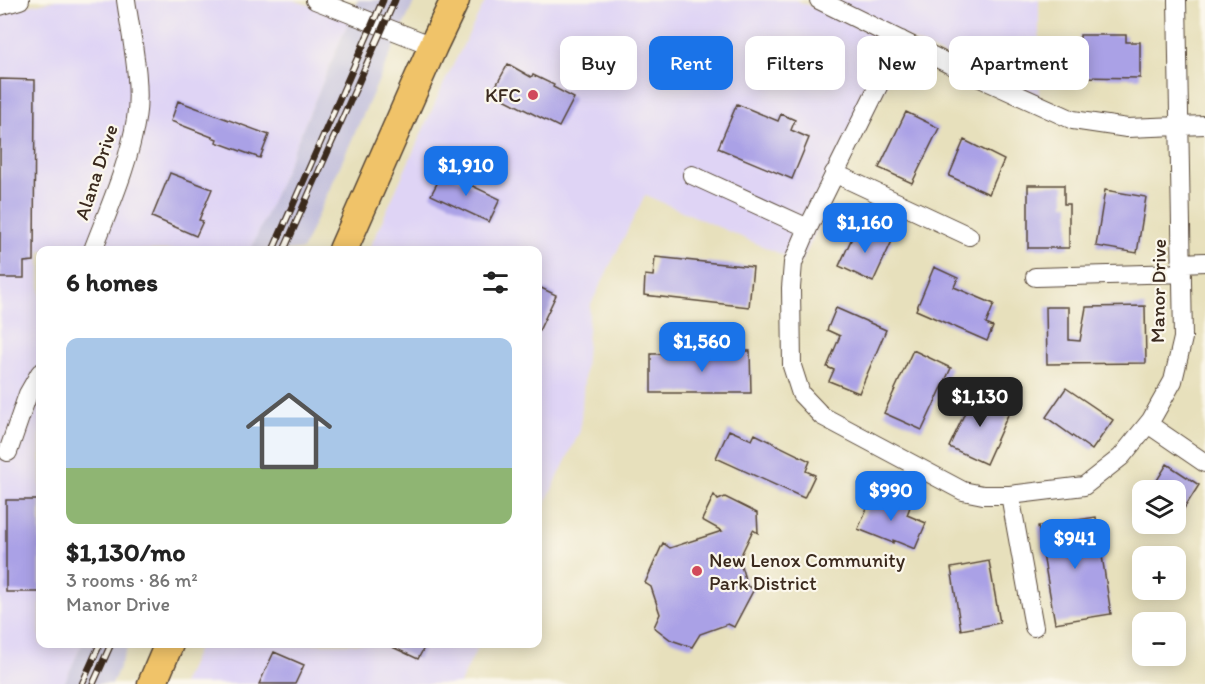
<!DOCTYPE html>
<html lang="en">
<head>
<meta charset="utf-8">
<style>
	body { margin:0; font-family:Itim,sans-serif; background:#f6f6f6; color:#222; height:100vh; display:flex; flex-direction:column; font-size:22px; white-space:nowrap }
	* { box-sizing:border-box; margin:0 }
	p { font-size:20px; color:#767676 }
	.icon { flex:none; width:33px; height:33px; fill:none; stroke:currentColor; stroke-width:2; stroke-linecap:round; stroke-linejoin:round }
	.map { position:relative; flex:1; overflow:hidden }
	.sheet { position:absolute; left:36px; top:246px; width:506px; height:402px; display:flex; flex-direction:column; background:#fff; border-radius:12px; box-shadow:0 3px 15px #0003 }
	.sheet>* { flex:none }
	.hud { position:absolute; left:560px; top:36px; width:555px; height:54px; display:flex; gap:12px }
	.buttons { position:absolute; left:1132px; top:480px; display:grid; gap:12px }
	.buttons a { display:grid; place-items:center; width:54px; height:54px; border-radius:12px; background:#fff; box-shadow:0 3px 15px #0003; font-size:30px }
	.price { position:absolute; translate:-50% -51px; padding:0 14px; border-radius:12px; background:#1a73e8; color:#fff; font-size:20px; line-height:39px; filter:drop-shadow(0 2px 3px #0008) }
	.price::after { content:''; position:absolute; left:50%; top:36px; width:18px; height:14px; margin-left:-9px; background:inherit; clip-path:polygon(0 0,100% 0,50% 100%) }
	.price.current { background:#222; color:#fff }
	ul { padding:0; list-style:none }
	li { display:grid; align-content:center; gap:12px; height:318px; padding:0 30px }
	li+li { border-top:2px solid #e0e0e0 }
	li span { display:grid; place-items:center; height:186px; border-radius:12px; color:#555 }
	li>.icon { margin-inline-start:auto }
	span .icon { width:108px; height:108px; fill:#fffc; stroke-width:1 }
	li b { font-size:26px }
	h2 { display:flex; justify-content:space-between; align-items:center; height:72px; padding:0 30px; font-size:26px }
	.tag { padding:0 21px; border-radius:12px; background:#fff; box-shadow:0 3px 15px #0003; font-size:21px; line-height:54px }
	.tag.current { background:#1a73e8; color:#fff }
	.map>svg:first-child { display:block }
	.built { fill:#dfd4f5 }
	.railway { fill:#c3c0db }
	.building { fill:#aaa1e6 }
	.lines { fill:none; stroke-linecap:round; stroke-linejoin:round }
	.minor-casing { stroke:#554536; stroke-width:20 }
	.primary-casing { stroke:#554536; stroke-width:31 }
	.minor { stroke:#fff; stroke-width:18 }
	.primary { stroke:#f0c369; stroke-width:28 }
	.rail-casing { stroke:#3b2a1e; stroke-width:7 }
	.rail { stroke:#fbf7ec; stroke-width:4.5; stroke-dasharray:14; stroke-linecap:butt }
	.poi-dot { fill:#d1495b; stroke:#fbf7ec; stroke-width:2 }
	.labels { text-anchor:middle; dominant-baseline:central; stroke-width:4.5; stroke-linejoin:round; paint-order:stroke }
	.poi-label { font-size:20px; fill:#3b2a1e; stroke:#fbf7ec; text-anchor:end }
	.street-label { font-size:20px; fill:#3b2a1e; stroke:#fbf7ec }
</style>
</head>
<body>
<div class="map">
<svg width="1205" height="684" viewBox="0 0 1205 684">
	<rect width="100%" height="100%" fill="#fbf7ec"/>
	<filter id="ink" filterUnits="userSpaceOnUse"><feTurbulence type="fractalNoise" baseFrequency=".0167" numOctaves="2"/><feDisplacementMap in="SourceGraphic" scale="12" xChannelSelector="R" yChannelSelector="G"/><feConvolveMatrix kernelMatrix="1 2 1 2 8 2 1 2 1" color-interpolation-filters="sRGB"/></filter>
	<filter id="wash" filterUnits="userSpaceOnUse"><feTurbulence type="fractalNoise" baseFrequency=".008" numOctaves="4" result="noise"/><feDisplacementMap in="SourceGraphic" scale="24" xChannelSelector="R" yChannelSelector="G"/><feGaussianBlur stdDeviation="1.35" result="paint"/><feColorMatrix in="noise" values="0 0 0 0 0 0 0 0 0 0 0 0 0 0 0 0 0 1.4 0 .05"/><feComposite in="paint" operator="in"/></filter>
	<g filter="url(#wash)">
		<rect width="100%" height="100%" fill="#e7e0bc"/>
		<!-- built -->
		<path class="built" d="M56,0H293L350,18L251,250H40V644H82L64,684H0V12Z
			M486,0H796L904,47L801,263L645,195L590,306L580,431L537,521V250H369L444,83Z
			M828,0H1039V101Z
			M200,644H479L460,684H182Z"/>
		<!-- railway -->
		<path class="railway" d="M358,0H415L302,250H251Z
			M82,644H129L112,684H64Z"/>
		<g id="blocks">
			<!-- building -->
			<path class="building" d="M1080,35H1126V42H1140V78L1079,77Z
				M508,64L531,77L533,75L554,85L553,87L574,98L559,127L492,93Z
				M0,79L35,80L34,261L24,262V278H0Z
				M178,101L269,135L260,158L216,142L217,139L171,121Z
				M737,104L778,121L781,114L795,120L791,130L809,138L792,179L718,148Z
				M906,112L939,128L912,183L879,168Z
				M964,140L1004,160L989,194L949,176Z
				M443,172L500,199L489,222L431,195Z
				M170,173L212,189L199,220L203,221L196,236L152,217Z
				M1028,185H1064V204H1069V248H1028Z
				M1105,190L1146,197L1137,253L1096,246Z
				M858,225L892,241L873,282L839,266Z
				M655,257L753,267L749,307L644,295L645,275L653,276Z
				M934,267L958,278L954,287L994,304L986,324L993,327L987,341L916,310Z
				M537,286L556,295L537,335Z
				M1145,306L1146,363L1047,364L1046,307H1069V340L1080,341L1086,307Z
				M836,308L886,330L859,393L829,381L834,370L827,367L840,336L827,330Z
				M913,350L951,368L922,430L884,413Z
				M710,351H750L751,393H651V354L710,353Z
				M1066,388L1113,420L1092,450L1046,417Z
				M975,391L1011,408L986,464L949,447Z
				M729,430L752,440L755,434L810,461L806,471L815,475L804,498L716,458Z
				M1167,464L1199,485L1176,521V490H1151Z
				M874,492L910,507L907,515L926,523L915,549L893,540V543L858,529Z
				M714,495L718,500L725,497L757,513L758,533L753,530L739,559L747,586L754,589L734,627L728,624L700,634L692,647L671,640L654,627L660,614L651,587L645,583L663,543L670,548L722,531L702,520Z
				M6,500H40V592H6Z
				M1096,517L1111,614L1055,623L1038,526Z
				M989,561L1000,623L961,630L951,568Z
				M386,644H426L418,659Z
				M274,652L304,665L295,684H259Z"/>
		</g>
	</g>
	<g filter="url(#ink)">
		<use href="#blocks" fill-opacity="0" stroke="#554536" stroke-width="1.5"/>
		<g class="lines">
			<!-- minor casing -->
			<g class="minor-casing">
				<path id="minor" d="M315,0L433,46
					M819,0L949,64L1073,120L1127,128L1205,125
					M0,6L20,0
					M901,40L808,228L793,263L791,288L792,366L801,394L822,416L963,491L983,495H1010L1084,486L1121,457L1151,420L1173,381L1183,338L1177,0
					M834,173L969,236
					M692,175L808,228
					M93,250C109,208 129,164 136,119C142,83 131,36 126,0
					M1181,263L1205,262
					M1035,277L1182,273
					M1148,424L1205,463
					M8,452L28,394L40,373
					M1010,495L1034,627"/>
			</g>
			<!-- primary casing -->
			<g class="primary-casing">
				<path id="primary" d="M343,250L433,46L455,0
					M152,684L169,644"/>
			</g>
			<!-- minor -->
			<use href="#minor" class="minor"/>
			<!-- primary -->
			<use href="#primary" class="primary"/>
			<!-- rail casing -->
			<g class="rail-casing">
				<path id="rail" d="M273,250L383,0
					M284,250L395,0
					M82,684L100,644
					M93,684L111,644"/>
			</g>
			<!-- rail -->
			<use href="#rail" class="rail"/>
		</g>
	</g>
	<!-- markers -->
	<g class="poi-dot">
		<circle cx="533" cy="95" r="6"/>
		<circle cx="697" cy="571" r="6"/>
	</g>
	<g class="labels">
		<!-- poi labels -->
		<g class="poi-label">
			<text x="521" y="95">KFC</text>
			<text x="709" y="560" text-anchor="start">New Lenox Community<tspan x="709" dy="23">Park District</tspan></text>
		</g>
		<!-- street labels -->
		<g class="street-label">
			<text transform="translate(96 172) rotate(-72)">Alana Drive</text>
			<text transform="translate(1158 291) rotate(-89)">Manor Drive</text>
		</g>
	</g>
</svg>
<div class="buttons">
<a><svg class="icon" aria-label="layers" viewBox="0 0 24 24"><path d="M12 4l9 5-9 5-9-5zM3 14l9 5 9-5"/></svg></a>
<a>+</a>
<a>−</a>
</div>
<b class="price" style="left:466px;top:197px">$1,910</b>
<b class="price" style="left:865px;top:254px">$1,160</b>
<b class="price" style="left:702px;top:373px">$1,560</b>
<b class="price current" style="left:980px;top:428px">$1,130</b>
<b class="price" style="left:891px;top:522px">$990</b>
<b class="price" style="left:1075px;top:570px">$941</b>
<div class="hud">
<a class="tag">Buy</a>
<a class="tag current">Rent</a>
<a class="tag">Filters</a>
<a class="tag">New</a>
<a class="tag">Apartment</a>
</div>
<section class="sheet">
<h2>6 homes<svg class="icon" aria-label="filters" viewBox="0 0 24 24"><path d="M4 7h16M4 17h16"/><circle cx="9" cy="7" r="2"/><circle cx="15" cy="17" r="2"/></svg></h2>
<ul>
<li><span style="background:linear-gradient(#a9c7e8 70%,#8fb573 0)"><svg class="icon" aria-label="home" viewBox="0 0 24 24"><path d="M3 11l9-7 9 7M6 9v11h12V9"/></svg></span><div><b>$1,130/mo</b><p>3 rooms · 86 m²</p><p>Manor Drive</p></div></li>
</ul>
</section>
</div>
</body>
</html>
